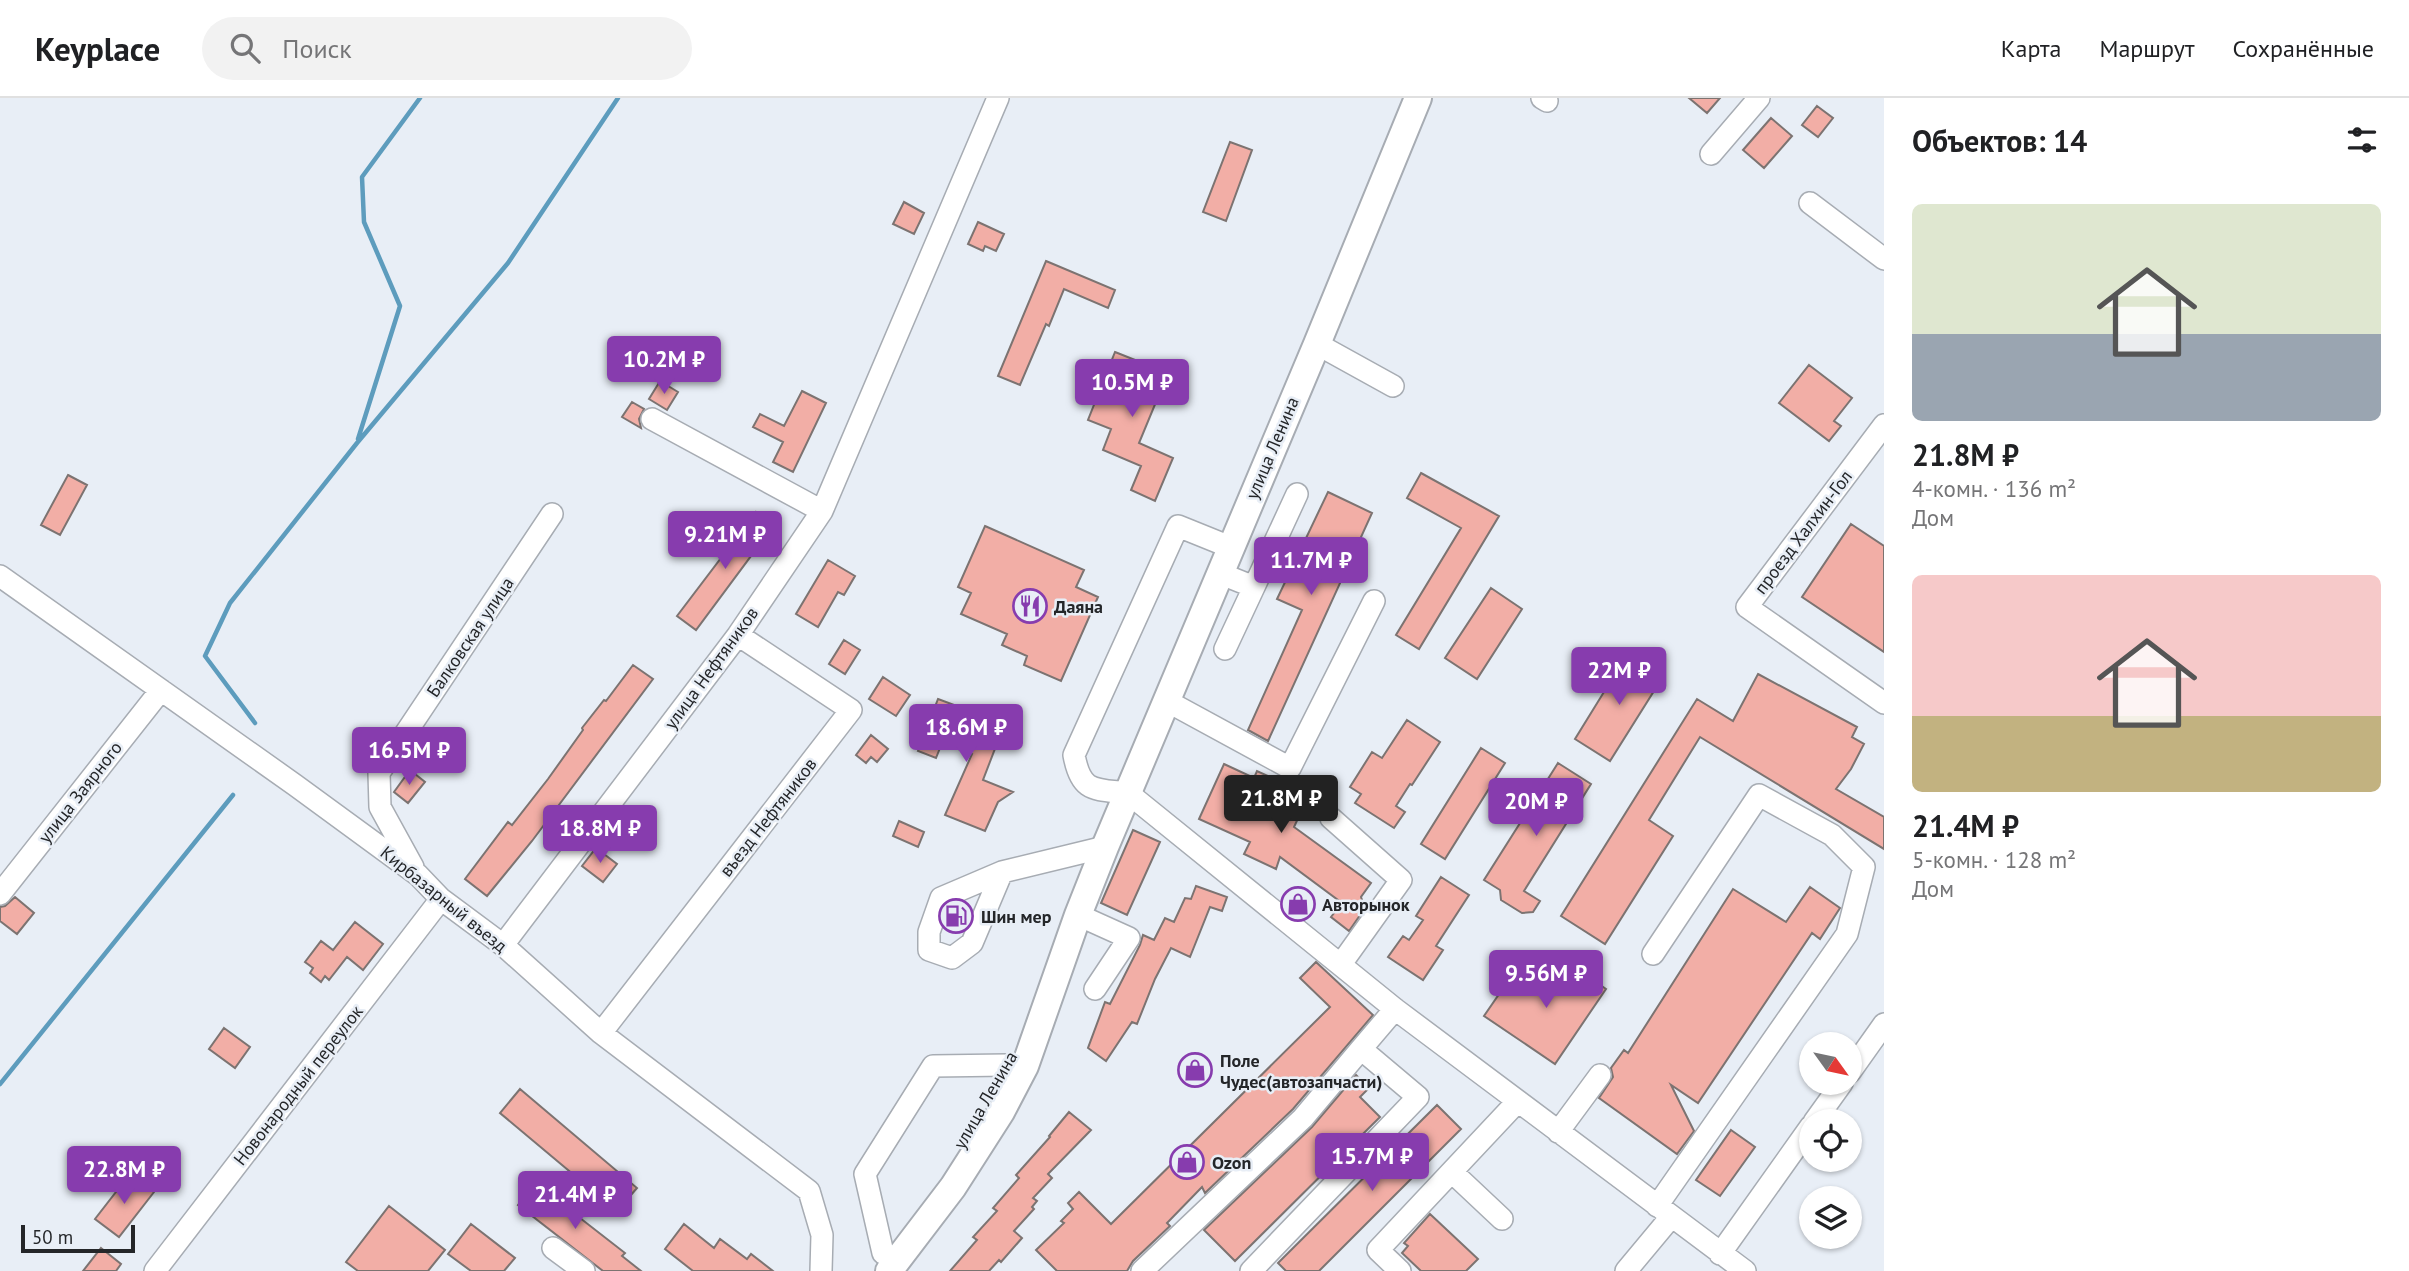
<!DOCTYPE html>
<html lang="ru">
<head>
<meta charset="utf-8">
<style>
	body { margin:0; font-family:"PT Sans",sans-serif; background:#f2f2f2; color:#202124; height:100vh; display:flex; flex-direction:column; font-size:26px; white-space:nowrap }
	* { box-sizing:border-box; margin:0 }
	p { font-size:23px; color:#757577 }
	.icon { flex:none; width:38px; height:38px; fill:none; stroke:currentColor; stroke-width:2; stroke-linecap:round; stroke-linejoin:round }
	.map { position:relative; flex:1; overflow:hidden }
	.panel { display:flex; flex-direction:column; background:#fff; width:525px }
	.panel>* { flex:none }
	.needle { width:46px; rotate:123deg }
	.tools { position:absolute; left:1799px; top:934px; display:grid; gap:14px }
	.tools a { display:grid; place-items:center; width:63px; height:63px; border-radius:50%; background:#fff; box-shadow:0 2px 5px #0004; font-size:35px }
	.scale { position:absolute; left:21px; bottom:18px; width:114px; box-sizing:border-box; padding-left:7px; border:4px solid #242629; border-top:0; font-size:19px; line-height:24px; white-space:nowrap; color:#242629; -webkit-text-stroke:5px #e8eef6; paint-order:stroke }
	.price { position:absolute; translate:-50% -60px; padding:0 16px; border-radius:7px; background:#873cae; color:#fff; font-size:23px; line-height:46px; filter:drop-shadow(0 2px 4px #0008) }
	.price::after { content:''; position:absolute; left:50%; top:42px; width:21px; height:16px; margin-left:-10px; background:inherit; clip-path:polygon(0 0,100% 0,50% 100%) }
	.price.active { background:#222; color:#fff }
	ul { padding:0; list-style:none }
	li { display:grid; align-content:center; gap:14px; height:371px; padding:0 28px }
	li span { display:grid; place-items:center; height:217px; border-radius:10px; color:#555 }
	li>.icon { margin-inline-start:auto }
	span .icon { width:126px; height:126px; fill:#fffc; stroke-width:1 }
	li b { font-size:30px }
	h2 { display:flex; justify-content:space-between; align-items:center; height:84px; padding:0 28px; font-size:30px }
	header { display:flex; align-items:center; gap:42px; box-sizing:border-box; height:98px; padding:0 35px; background:#fff; border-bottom:2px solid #e0e0e0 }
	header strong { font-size:33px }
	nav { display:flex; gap:38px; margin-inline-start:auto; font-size:24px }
	.search { width:490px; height:63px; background:#f2f2f2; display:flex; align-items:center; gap:18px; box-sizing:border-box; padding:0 24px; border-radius:38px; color:#757577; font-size:26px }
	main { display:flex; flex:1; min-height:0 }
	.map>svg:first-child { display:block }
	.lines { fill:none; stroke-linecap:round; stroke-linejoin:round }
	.stream { stroke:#5d9cbd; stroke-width:4.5 }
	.building { fill:#f2aea6; stroke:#7c7371; stroke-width:2 }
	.minor-casing { stroke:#a7acb3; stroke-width:24 }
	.major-casing { stroke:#a7acb3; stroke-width:30 }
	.minor { stroke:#fff; stroke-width:21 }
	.major { stroke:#fff; stroke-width:26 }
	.labels { text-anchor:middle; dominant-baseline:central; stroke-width:5; stroke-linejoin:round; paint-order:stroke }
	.street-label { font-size:18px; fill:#242629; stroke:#e8eef6 }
	.poi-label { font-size:18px; font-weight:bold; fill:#242629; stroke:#e8eef6; text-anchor:start }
</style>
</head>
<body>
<header>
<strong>Keyplace</strong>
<div class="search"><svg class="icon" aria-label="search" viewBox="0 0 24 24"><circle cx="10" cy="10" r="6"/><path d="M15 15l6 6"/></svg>Поиск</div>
<nav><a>Карта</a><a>Маршрут</a><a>Сохранённые</a></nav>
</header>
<main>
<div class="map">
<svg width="1884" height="1173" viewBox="0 0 1884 1173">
	<rect width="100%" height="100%" fill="#e8eef6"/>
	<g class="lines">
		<!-- stream -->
		<path class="stream" d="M358,341L400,208L364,124L362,79L420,0
			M255,625L205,558L230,505L357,345L508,165L618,0
			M0,986L233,697"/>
	</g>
	<!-- building -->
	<path class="building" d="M1689,0H1720L1707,15Z
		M1817,8L1833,20L1818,39L1802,27Z
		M1771,20L1792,38L1764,70L1743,52Z
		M1230,44L1252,52L1226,123L1203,114Z
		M904,104L924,115L914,136L893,126Z
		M978,124L1004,136L996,153L985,148L983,153L968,146Z
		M1046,163L1115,192L1108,210L1064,191L1049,228L1046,226L1020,287L998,278Z
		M1115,254L1168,275L1139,345L1173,360L1155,403L1131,392L1141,368L1103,352L1111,331L1088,322Z
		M1809,267L1852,300L1834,323L1841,328L1829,343L1779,305Z
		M660,283L678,294L667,312L649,301Z
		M802,293L826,305L793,374L773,364L783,344L753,329L760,316L784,328Z
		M632,304L644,311L639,321L641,330L622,319Z
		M1421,375L1499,418L1419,551L1396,537L1461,430L1407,400Z
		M68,377L87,387L60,437L41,427Z
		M1328,394L1372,415L1268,643L1248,632L1302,512L1277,501Z
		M756,414L774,427L696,532L677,518Z
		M1851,426L1884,448V554L1802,499Z
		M985,428L1084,472L1076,489L1098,499L1061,583L1024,567L1027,558L1002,547L1007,536L961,516L971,495L958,489Z
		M828,462L855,478L844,497L838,494L818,529L796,516Z
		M1491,490L1522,511L1477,581L1445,560Z
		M844,542L860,552L845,576L829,566Z
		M1628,555L1664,577L1610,663L1575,641Z
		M633,567L653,581L532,743L487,798L465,781L508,724L512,727L548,681L583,632L582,630L604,602L606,603Z
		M1758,576L1857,629L1852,639L1864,646L1851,671L1836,691L1884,719V751L1700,639L1649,722L1673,738L1605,846L1561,818L1697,601L1733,623Z
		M883,579L910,597L896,618L869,601Z
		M938,601L957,608L953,617L1001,635L983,682L1013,694L998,704L985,733L945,717L972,656L942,645L936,660L918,653Z
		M1407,622L1440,644L1412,687L1410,686L1396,708L1405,714L1394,730L1355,705L1361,696L1350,689L1372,654L1382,660Z
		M871,637L888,651L877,664L871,659L866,665L856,657Z
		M1481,650L1505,665L1445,761L1421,746Z
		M1558,665L1591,686L1524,793L1540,803L1533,814L1522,815L1501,802L1500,792L1484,782Z
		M1224,666L1254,680L1257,673L1309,697L1294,729L1371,785L1361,799L1365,810L1349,833L1331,819L1342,805L1280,759L1276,771L1244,756L1250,744L1199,721Z
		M410,672L425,684L408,705L394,694Z
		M899,723L924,734L918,749L893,738Z
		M1133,732L1160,744L1127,817L1101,805Z
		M596,750L617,766L603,784L582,768Z
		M1441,779L1469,797L1436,848L1443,852L1423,882L1388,859L1403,838L1409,842L1423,822L1416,818Z
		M1196,788L1227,799L1222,813L1210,809L1190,859L1171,850L1155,881L1137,926L1132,924L1106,963L1088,950L1105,904L1110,906L1140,847L1143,837L1154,842L1165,820L1174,824L1185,800L1191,801Z
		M1810,789L1840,810L1820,841L1812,835L1698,1005L1671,987L1694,1033L1677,1056L1599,1000L1613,979L1611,970L1624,952L1628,955L1733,791L1786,824Z
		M15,799L34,815L17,836L0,823V809L5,808Z
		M355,824L383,846L363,872L347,859L329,882L325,878L321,884L310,875L313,870L305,864L321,843L333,852Z
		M1316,864L1373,917L1293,1011L1205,1095L1202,1089L1167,1125L1170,1128L1133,1163L1127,1173H1057L1036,1152L1064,1125L1061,1123L1073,1111L1068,1105L1079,1094L1111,1126L1330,909L1300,880Z
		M1567,864L1606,891L1555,966L1484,918L1515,873L1532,885L1534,881L1549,891Z
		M224,930L250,949L235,970L209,951Z
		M1356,977L1369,990L1360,999L1380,1019L1235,1163L1204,1132L1312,1029Z
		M520,991L637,1090L617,1113L500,1015Z
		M1437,1007L1461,1031L1319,1173H1286L1278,1165Z
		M1069,1014L1091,1032L1048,1076L1052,1080L1033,1100L1037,1103L1032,1109L1034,1111L1014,1133L1022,1140L1001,1164L999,1162L989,1173H950L977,1142L973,1139L997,1113L993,1110L1019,1080L1016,1077L1050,1039L1049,1038Z
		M1731,1032L1755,1049L1720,1098L1696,1082Z
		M130,1076L154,1094L119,1139L95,1121Z
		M535,1085L625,1155L622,1158L641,1173H603L518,1107Z
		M389,1108L445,1152L428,1173H358L346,1164Z
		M1430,1116L1478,1161L1466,1173H1421L1402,1155L1408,1148L1404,1145Z
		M471,1126L515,1160L504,1173H471L448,1156Z
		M684,1126L714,1150L720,1141L747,1161L751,1156L773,1173H693L665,1151Z
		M101,1150L121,1166L116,1173H83Z"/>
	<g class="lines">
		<!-- minor casing -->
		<g class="minor-casing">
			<path id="minor" d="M1542,0L1547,3
				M1711,56L1759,0
				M1810,105L1884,161
				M1317,246L1393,288
				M652,321L822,413
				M1884,327L1747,509L1884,605
				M1230,449L1178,428L1074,657C1081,695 1094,691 1128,695L1395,911L1745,1173
				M1219,475L1254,489L1225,551
				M0,478L295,687L418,777L441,801L503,847L601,935L809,1093L822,1137L821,1173
				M1254,489L1297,396
				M1165,602L1290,670L1374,503
				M1331,720L1401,782L1341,866
				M413,769L380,709L379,675L552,416
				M1002,774L972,845L952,860L929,852V834L941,800L1002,774L1105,749
				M0,796L161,592
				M1078,817L1129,840L1095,891
				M503,847L738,537L822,413L998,0
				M1653,856L1759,697L1832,737L1864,769L1847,836L1657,1108
				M601,935L851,612L738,537
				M1850,974L1884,926
				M1814,1024L1842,985
				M1558,1034L1600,977
				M1452,1074L1502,1121
				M553,1150L584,1173
				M883,1155L865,1076L933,968L1007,967
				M1720,1156L1811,1028
				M155,1173L441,801
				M1142,1173L1303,1020L1361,951
				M1251,1173L1418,999L1361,951L1395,911
				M1400,1173L1378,1152L1518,1003
				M1626,1173L1671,1119"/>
		</g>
		<!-- major casing -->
		<g class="major-casing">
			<path id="major" d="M889,1173L953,1089L1001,1014L1025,968L1078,817L1105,749L1317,246L1418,0"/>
		</g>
		<!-- minor -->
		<use href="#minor" class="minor"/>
		<!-- major -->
		<use href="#major" class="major"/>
	</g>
	<!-- icons -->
	<defs>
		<g id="restaurant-ring" transform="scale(1.75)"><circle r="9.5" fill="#e8eef6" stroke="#873cae" stroke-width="1.5"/><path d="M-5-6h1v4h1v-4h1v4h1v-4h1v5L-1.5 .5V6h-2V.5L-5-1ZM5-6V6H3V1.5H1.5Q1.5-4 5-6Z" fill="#873cae"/></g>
		<g id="shop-ring" transform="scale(1.75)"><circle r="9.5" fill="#e8eef6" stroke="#873cae" stroke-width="1.5"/><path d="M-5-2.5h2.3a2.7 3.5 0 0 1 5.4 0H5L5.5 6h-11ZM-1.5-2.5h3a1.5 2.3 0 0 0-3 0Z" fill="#873cae"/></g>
		<g id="fuel-ring" transform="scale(1.75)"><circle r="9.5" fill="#e8eef6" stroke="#873cae" stroke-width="1.5"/><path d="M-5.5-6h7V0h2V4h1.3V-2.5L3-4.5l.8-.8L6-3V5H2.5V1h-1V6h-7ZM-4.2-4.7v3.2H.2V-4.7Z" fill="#873cae"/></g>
	</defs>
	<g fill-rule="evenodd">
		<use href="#restaurant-ring" x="1030" y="508"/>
		<use href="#shop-ring" x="1298" y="806"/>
		<use href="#fuel-ring" x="956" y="818"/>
		<use href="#shop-ring" x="1195" y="972"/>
		<use href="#shop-ring" x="1187" y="1064"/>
	</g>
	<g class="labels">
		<!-- street labels -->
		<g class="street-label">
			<text transform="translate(1272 350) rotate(-67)">улица Ленина</text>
			<text transform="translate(1803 434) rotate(-53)">проезд Халхин-Гол</text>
			<text transform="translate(470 539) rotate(-56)">Балковская улица</text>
			<text transform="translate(711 570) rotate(-54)">улица Нефтяников</text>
			<text transform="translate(80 694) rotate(-52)">улица Заярного</text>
			<text transform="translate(768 719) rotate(-52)">въезд Нефтяников</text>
			<text transform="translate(444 801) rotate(39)">Кирбазарный въезд</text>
			<text transform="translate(298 987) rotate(-52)">Новонародный переулок</text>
			<text transform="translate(985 1002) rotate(-60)">улица Ленина</text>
		</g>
		<!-- poi labels -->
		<g class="poi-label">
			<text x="1054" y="508">Даяна</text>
			<text x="1322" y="806">Авторынок</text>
			<text x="981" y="818">Шин мер</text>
			<text x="1220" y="962">Поле<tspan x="1220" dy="21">Чудес(автозапчасти)</tspan></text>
			<text x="1212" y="1064">Ozon</text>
		</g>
	</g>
</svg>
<div class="tools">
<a><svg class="needle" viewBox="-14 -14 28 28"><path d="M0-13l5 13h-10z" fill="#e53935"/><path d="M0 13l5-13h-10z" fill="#757577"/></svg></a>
<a><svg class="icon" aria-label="locate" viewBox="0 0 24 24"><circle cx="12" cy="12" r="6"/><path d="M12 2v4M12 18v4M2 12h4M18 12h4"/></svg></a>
<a><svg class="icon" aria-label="layers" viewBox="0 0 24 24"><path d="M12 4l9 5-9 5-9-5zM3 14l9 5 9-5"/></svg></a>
</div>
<div class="scale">50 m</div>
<b class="price" style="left:664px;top:298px">10.2M ₽</b>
<b class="price" style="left:1132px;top:321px">10.5M ₽</b>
<b class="price" style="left:725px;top:473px">9.21M ₽</b>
<b class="price" style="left:1311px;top:499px">11.7M ₽</b>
<b class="price" style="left:1619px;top:609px">22M ₽</b>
<b class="price" style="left:966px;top:666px">18.6M ₽</b>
<b class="price" style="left:409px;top:689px">16.5M ₽</b>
<b class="price active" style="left:1281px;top:737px">21.8M ₽</b>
<b class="price" style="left:1536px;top:740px">20M ₽</b>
<b class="price" style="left:600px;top:767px">18.8M ₽</b>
<b class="price" style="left:1546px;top:912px">9.56M ₽</b>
<b class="price" style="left:1372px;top:1095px">15.7M ₽</b>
<b class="price" style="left:124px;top:1108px">22.8M ₽</b>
<b class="price" style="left:575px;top:1133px">21.4M ₽</b>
</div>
<section class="panel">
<h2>Объектов: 14<svg class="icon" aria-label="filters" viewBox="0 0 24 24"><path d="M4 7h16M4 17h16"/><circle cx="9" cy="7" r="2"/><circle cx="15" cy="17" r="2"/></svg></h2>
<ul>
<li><span style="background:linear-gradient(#dfe7d0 60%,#9aa5b1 0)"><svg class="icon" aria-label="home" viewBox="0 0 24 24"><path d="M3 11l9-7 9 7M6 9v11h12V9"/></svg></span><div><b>21.8M ₽</b><p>4-комн. · 136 m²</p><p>Дом</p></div></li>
<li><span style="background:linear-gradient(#f6c9c9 65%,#c2b280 0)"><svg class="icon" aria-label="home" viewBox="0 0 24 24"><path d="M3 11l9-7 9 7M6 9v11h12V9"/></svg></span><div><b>21.4M ₽</b><p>5-комн. · 128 m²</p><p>Дом</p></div></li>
</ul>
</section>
</main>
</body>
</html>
